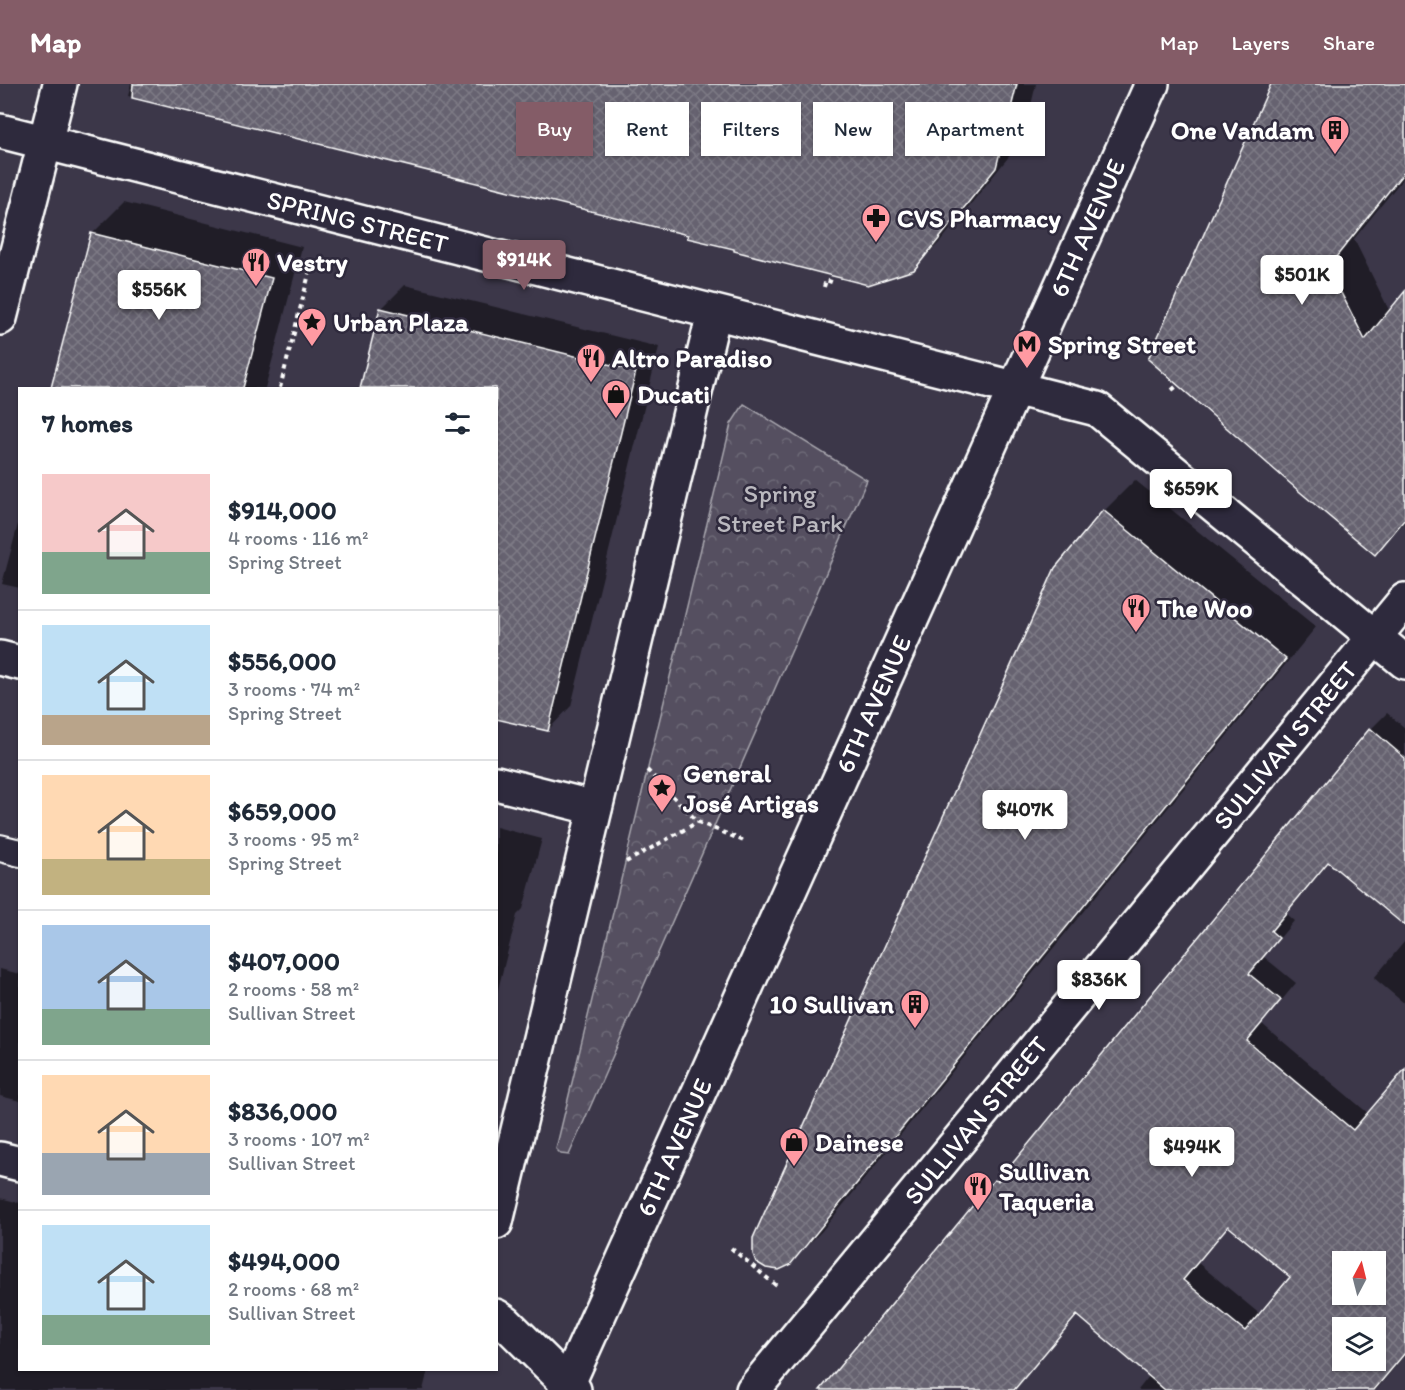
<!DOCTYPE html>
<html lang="en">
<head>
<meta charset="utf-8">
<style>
	body { margin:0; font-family:Itim,sans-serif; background:#f2f2f3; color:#1f2937; height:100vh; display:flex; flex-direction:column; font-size:22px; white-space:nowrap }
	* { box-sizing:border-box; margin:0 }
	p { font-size:20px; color:#747a83 }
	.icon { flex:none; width:33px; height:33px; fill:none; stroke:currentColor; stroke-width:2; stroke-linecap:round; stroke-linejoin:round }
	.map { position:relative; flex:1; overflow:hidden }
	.panel { position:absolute; left:18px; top:303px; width:480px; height:984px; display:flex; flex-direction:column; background:#fff; border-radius:0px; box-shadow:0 2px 4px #0004 }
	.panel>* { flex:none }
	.banner { position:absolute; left:516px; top:18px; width:570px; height:54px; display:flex; gap:12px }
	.needle { width:39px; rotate:7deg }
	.controls { position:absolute; left:1332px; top:1167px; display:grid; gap:12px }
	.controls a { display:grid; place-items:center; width:54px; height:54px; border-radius:0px; background:#fff; box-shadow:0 2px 4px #0004; font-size:30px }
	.price { position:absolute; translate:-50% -51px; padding:0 14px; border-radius:6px; background:#fff; color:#222; font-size:20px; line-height:39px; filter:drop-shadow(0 2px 3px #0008) }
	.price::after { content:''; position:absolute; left:50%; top:36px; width:18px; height:14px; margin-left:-9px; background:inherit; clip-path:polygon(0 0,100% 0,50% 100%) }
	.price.on { background:#845c67; color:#fff }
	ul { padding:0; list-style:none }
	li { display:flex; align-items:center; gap:18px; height:150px; padding:0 24px }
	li+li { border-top:2px solid #e0e1e3 }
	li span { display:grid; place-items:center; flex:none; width:168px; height:120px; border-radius:0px; color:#555 }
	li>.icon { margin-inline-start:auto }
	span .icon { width:72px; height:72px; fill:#fffc; stroke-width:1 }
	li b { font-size:26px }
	h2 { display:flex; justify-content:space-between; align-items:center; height:72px; padding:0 24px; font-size:26px }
	.tag { padding:0 21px; border-radius:0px; background:#fff; box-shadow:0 2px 4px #0004; font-size:21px; line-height:54px }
	.tag.on { background:#845c67; color:#fff }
	header { display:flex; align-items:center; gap:36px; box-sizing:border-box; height:84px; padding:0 30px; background:#845c67; color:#fff }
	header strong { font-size:28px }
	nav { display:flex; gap:33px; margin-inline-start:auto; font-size:21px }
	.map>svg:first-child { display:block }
	.park { fill:url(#park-crowns); stroke:#aaa8b0; stroke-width:1.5 }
	.shadow { fill:#0007; fill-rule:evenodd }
	.building { fill:url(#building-cross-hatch); stroke:#fff; stroke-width:1.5; fill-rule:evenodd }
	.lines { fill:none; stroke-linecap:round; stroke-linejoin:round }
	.lane-casing { stroke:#fff; stroke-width:30 }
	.street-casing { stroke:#fff; stroke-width:38 }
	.secondary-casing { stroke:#fff; stroke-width:38 }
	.primary-casing { stroke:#fff; stroke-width:38 }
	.path { stroke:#fff; stroke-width:4; stroke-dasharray:4.5 4.5; stroke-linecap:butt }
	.lane { stroke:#2f2a3d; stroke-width:26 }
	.street { stroke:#2f2a3d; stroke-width:33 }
	.secondary { stroke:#2f2a3d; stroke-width:33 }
	.primary { stroke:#2f2a3d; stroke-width:33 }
	.labels { text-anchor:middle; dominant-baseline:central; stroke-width:5; stroke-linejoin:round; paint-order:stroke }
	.poi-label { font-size:26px; font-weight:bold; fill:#fff; stroke:#2f2a3d; text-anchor:start }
	.street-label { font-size:26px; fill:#fff; stroke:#2f2a3d }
	.park-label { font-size:26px; fill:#bbb9bf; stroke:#2f2a3d }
</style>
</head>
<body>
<header>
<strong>Map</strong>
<nav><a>Map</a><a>Layers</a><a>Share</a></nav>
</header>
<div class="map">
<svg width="1405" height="1306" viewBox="0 0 1405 1306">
	<defs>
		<pattern id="park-crowns" width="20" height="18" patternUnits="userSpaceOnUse" patternTransform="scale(1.5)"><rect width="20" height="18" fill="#555060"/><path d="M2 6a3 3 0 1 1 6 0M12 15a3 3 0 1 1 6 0" fill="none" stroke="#6e6a78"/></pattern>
		<pattern id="building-cross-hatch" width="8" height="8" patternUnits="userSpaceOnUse" patternTransform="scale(1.5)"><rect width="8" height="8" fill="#666270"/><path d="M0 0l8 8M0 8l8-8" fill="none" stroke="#7d7a85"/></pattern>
	</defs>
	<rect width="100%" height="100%" fill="#3c3749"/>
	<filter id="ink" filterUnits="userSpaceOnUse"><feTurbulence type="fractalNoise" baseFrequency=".0167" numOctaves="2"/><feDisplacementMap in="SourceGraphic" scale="12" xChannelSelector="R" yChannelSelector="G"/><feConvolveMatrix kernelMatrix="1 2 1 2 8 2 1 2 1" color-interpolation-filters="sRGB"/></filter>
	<g filter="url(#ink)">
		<!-- park -->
		<path class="park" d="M744,320L867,396L569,1071L561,1070L556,1065L731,340Z"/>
		<!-- shadow -->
		<path class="shadow" d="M131,0H1036L1023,55L941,157L913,185L736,164L689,150L128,12Z
			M1274,0H1405V92L1354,155L1390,228L1405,209V438L1375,469Z
			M124,118L302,163L265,304H53L93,149Z
			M405,201L659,263L571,622L548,646L496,304H362L381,225Z
			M1135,396L1316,543L821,1148L789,1179L1056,485L1104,427Z
			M20,433V504L2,500Z
			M1387,629L1405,644V840L1330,777L1286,830L1294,837L1264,873L1296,899L1262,940L1369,1030L1405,986V1271L1376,1306H1138L1150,1291L1078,1230L1015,1306H822L995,1097L1012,1081L1371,645ZM1229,1141L1292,1193L1261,1231L1198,1179ZM1342,1178H1376V1210H1342ZM1342,1244H1376V1276H1342Z
			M496,743L542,755L523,825L517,831L496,913Z
			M1405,857V920L1374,894Z
			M0,885L20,890V1017L0,1012Z
			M0,1114L20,1119V1286H428L423,1306H0Z"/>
		<!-- building -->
		<path class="building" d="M133,0H1017L996,84L914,186L868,201L734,167V165L687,154L688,151L132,14Z
			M1271,0H1405V87L1328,183L1365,256L1405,207V435L1375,471L1300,408L1148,275Z
			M91,149L272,194L243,304H51Z
			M380,224L636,287L548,647L496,635V304H360Z
			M1103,426L1286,575L790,1181L779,1186L766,1184L756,1178L753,1170V1154L1055,484Z
			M1370,644L1405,674V842L1328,778L1271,847L1279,854L1249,890L1281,916L1247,957L1353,1046L1405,985V1269L1374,1306H1165L1077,1231L1014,1306H820L994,1096L998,1097ZM1228,1142L1290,1193L1245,1247L1183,1196ZM1342,1178H1376V1210H1342ZM1342,1244H1376V1276H1342Z"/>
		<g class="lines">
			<!-- lane casing -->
			<g class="lane-casing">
				<path id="lane" d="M0,764L20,769"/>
			</g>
			<!-- street casing -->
			<g class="street-casing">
				<g id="street">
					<path id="s1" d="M0,47L1097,325L1405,578"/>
					<path d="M0,574L20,579"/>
					<path d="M496,699L595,724"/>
					<path d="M0,1075L20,1080"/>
					<path d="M496,1138L714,229"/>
					<path d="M496,1232L506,1239L574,1306"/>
					<path id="s2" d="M753,1306L1405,516"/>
				</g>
			</g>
			<!-- secondary casing -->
			<g class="secondary-casing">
				<path id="secondary" d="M0,234L60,0"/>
			</g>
			<!-- primary casing -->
			<g class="primary-casing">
				<g id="primary">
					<path id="s3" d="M565,1306L1152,0"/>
				</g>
			</g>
			<!-- path -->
			<path class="path" d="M824,203L826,196L834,199
				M280,304L310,186
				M1172,306L1178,301
				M647,686L698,738L744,757
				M626,778L698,738
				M731,1164L778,1203"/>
			<!-- lane -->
			<use href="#lane" class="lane"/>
			<!-- street -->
			<use href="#street" class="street"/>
			<!-- secondary -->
			<use href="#secondary" class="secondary"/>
			<!-- primary -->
			<use href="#primary" class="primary"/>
		</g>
	</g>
	<!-- icons -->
	<defs>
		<g id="building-pin" transform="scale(1.5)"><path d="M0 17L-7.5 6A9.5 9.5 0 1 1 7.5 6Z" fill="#ff9aa2" stroke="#2f2a3d"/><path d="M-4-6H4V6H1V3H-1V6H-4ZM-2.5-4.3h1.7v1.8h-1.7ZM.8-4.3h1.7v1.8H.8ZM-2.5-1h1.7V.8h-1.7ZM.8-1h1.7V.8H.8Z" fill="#111"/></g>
		<g id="pharmacy-pin" transform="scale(1.5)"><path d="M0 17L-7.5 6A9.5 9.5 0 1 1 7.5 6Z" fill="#ff9aa2" stroke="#2f2a3d"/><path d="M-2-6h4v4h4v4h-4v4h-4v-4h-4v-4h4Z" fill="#111"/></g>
		<g id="restaurant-pin" transform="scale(1.5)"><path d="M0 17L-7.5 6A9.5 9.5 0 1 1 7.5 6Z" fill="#ff9aa2" stroke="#2f2a3d"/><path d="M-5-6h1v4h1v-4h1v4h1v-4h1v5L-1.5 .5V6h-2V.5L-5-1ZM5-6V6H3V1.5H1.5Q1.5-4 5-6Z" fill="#111"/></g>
		<g id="sight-pin" transform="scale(1.5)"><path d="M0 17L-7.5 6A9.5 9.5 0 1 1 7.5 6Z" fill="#ff9aa2" stroke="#2f2a3d"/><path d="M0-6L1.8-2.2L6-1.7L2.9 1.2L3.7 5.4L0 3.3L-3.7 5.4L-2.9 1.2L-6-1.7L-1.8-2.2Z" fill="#111"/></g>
		<g id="metro-pin" transform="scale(1.5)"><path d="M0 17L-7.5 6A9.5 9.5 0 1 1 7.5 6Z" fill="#ff9aa2" stroke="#2f2a3d"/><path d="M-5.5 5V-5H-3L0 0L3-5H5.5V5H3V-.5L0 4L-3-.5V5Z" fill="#111"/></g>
		<g id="shop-pin" transform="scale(1.5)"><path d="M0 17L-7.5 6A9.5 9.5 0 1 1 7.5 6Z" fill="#ff9aa2" stroke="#2f2a3d"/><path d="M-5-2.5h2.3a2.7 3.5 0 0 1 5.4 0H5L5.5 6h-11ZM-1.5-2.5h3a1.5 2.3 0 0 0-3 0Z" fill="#111"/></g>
	</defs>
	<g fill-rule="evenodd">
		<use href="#building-pin" x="1335" y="46"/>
		<use href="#pharmacy-pin" x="876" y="134"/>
		<use href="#restaurant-pin" x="256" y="178"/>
		<use href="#sight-pin" x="312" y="238"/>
		<use href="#metro-pin" x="1027" y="260"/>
		<use href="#restaurant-pin" x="591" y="274"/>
		<use href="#shop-pin" x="616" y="310"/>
		<use href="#restaurant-pin" x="1136" y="524"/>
		<use href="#sight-pin" x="662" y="704"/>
		<use href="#building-pin" x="915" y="920"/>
		<use href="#shop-pin" x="794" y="1058"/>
		<use href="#restaurant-pin" x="978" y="1102"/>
	</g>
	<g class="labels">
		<!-- poi labels -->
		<g class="poi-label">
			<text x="1314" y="46" text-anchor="end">One Vandam</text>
			<text x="897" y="134">CVS Pharmacy</text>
			<text x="277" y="178">Vestry</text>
			<text x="333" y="238">Urban Plaza</text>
			<text x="1048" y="260">Spring Street</text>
			<text x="612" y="274">Altro Paradiso</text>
			<text x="637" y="310">Ducati</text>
			<text x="1157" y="524">The Woo</text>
			<text x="683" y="689">General<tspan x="683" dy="30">José Artigas</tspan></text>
			<text x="894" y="920" text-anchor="end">10 Sullivan</text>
			<text x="815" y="1058">Dainese</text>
			<text x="999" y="1087">Sullivan<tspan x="999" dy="30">Taqueria</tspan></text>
		</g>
		<!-- street labels -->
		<g class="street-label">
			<text stroke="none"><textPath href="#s1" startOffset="369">SPRING STREET</textPath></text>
			<text stroke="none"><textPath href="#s3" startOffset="1274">6TH AVENUE</textPath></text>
			<text stroke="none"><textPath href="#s3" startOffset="752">6TH AVENUE</textPath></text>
			<text stroke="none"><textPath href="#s2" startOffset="836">SULLIVAN STREET</textPath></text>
			<text stroke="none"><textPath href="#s2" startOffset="350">SULLIVAN STREET</textPath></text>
			<text stroke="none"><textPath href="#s3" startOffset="266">6TH AVENUE</textPath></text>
		</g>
		<!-- park labels -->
		<g class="park-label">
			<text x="780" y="409">Spring<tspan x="780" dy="30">Street Park</tspan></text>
		</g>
	</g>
</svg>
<div class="controls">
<a><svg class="needle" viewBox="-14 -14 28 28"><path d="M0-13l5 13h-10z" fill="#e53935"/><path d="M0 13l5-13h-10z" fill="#747a83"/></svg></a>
<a><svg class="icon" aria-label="layers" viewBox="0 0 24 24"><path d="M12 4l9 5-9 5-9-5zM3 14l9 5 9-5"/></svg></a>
</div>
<b class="price on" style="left:524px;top:207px">$914K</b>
<b class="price" style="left:1302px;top:222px">$501K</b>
<b class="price" style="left:159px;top:237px">$556K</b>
<b class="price" style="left:1191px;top:436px">$659K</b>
<b class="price" style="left:1025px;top:757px">$407K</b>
<b class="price" style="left:1099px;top:927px">$836K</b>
<b class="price" style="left:1192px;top:1094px">$494K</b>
<div class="banner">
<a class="tag on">Buy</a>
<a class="tag">Rent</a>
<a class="tag">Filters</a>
<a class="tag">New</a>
<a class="tag">Apartment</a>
</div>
<section class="panel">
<h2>7 homes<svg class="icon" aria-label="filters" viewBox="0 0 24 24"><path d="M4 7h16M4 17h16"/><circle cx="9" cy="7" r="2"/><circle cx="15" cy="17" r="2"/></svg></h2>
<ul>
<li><span style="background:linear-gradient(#f6c9c9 65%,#7fa58c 0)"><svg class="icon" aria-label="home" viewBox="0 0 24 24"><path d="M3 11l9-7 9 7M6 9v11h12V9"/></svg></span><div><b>$914,000</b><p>4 rooms · 116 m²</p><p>Spring Street</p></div></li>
<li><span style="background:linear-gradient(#bfe0f5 75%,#b9a48a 0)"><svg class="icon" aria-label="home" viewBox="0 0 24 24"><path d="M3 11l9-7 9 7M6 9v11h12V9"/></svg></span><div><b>$556,000</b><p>3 rooms · 74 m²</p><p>Spring Street</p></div></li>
<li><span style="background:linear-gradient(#ffd9b3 70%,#c2b280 0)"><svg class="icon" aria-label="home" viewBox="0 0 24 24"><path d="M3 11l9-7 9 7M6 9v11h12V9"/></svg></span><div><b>$659,000</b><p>3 rooms · 95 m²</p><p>Spring Street</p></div></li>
<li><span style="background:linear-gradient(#a9c7e8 70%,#7fa58c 0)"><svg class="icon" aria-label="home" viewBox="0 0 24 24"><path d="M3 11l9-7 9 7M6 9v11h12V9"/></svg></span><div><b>$407,000</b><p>2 rooms · 58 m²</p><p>Sullivan Street</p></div></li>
<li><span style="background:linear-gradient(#ffd9b3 65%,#9aa5b1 0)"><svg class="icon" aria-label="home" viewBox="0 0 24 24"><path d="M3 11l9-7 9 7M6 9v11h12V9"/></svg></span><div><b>$836,000</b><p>3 rooms · 107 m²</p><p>Sullivan Street</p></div></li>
<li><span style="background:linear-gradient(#bfe0f5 75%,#7fa58c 0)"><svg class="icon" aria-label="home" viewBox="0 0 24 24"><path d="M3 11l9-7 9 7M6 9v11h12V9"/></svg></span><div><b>$494,000</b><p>2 rooms · 68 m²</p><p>Sullivan Street</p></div></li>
</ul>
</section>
</div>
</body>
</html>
